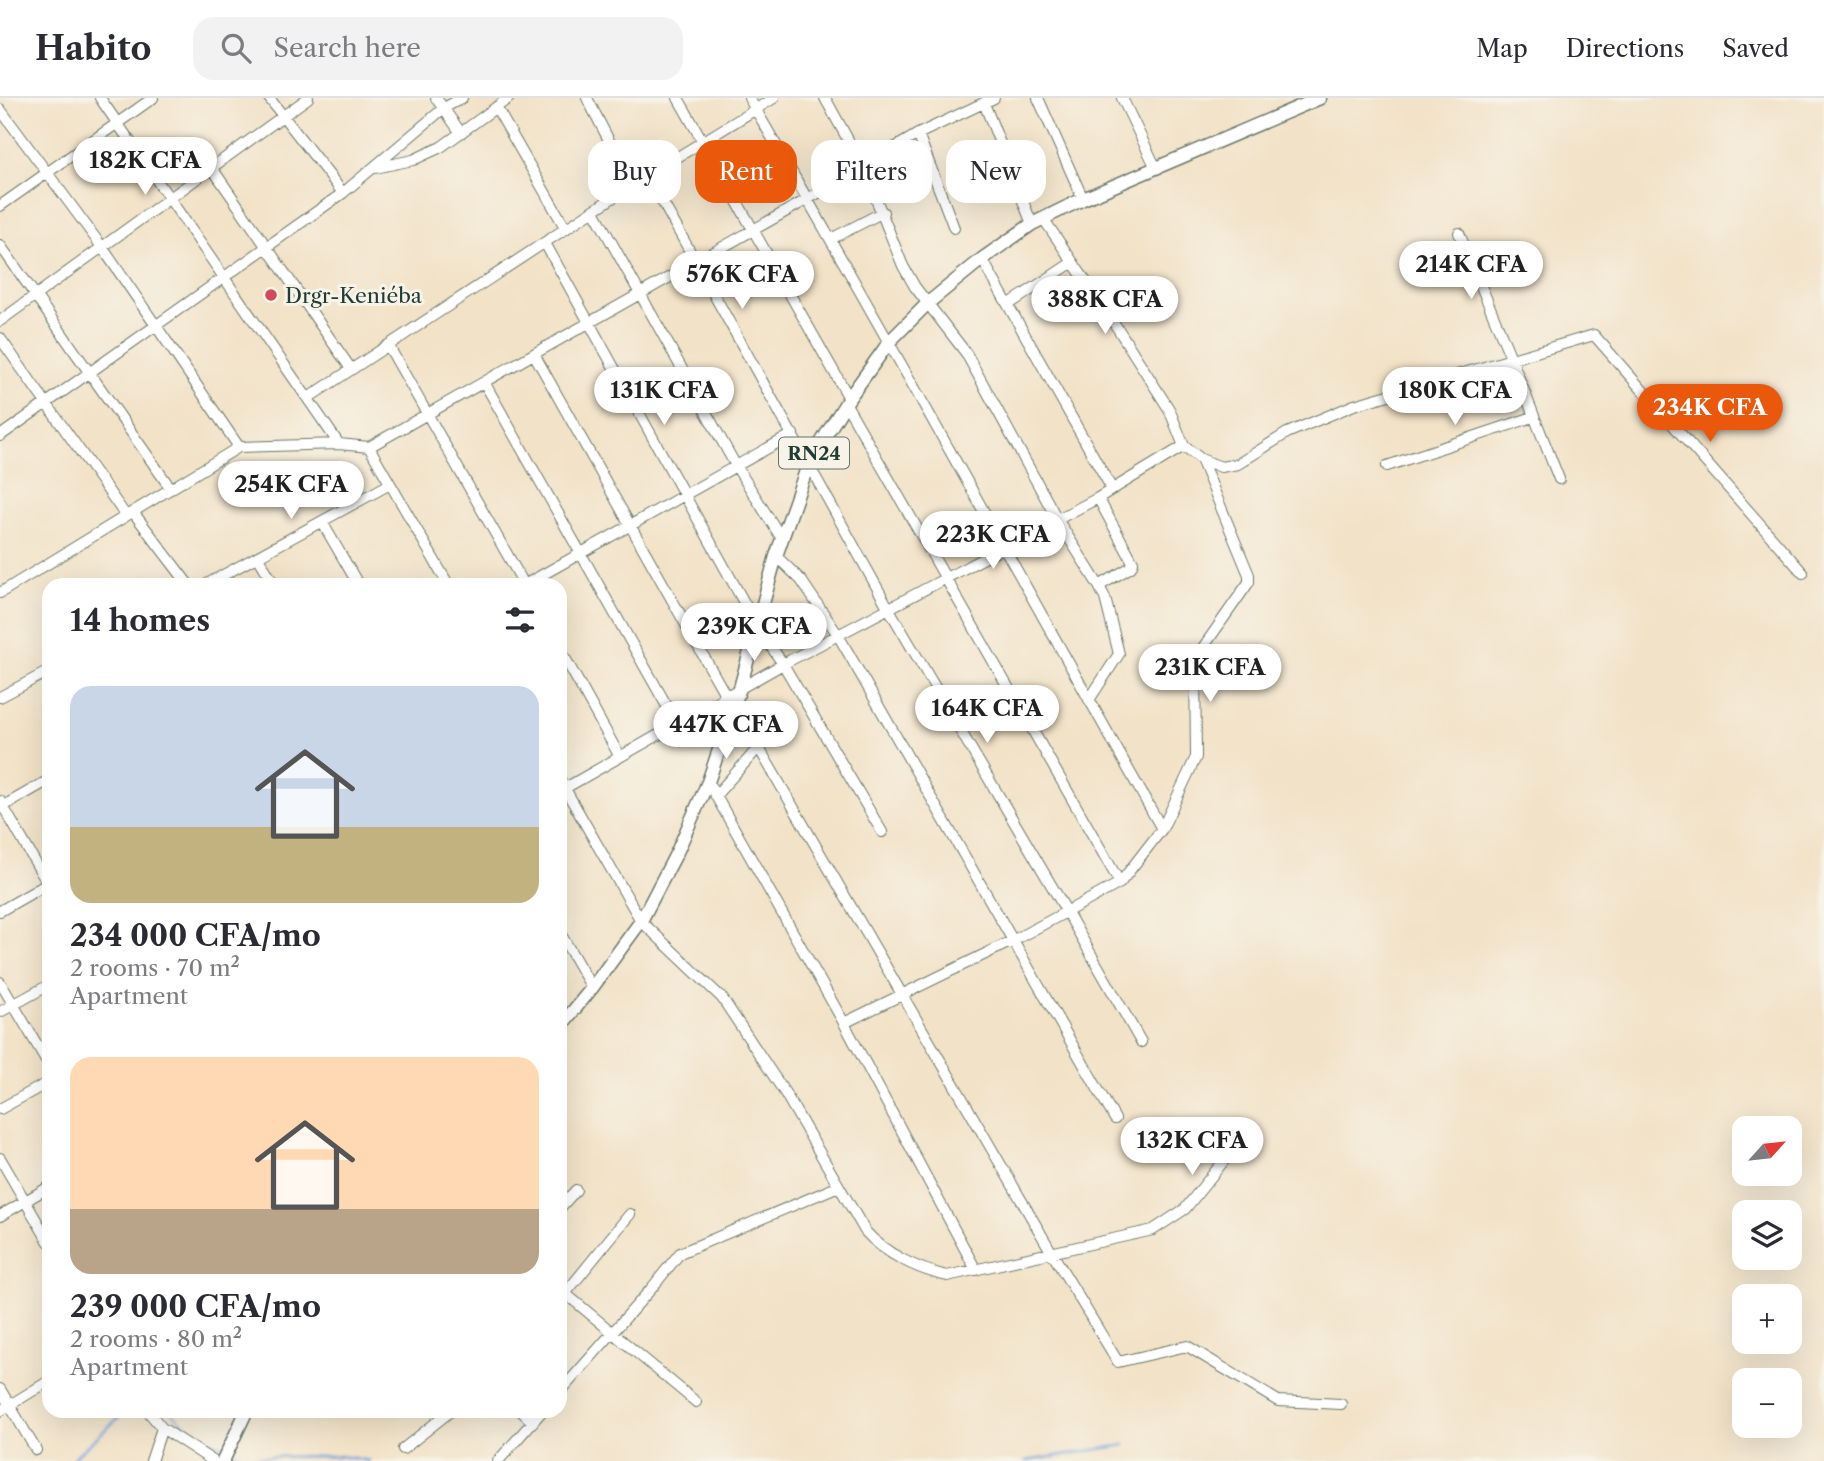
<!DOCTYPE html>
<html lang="en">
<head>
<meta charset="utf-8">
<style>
	body { margin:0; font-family:"Libre Caslon Text",serif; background:#f2f2f3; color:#2b2b33; height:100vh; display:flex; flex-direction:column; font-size:26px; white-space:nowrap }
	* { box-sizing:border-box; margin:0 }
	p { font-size:23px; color:#7c7c81 }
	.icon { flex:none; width:38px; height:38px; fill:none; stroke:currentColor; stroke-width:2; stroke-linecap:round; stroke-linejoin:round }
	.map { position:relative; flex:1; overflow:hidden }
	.drawer { position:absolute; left:42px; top:480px; width:525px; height:840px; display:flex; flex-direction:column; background:#fff; border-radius:21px; box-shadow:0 7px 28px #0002 }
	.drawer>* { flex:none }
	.guide { position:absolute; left:588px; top:42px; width:665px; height:63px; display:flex; gap:14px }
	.needle { width:46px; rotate:63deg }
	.fabs { position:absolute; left:1732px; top:1018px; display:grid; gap:14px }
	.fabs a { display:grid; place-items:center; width:70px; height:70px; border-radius:14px; background:#fff; box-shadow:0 7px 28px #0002; font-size:35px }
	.price { position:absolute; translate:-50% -60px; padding:0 16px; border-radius:24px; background:#fff; color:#222; font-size:23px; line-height:46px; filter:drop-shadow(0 2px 4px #0008) }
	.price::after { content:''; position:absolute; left:50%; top:42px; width:21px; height:16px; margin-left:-10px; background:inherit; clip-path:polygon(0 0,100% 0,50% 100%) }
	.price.on { background:#ea580c; color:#fff }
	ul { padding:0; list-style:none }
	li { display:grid; align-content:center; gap:14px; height:371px; padding:0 28px }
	li span { display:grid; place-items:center; height:217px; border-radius:21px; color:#555 }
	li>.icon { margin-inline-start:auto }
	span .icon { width:126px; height:126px; fill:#fffc; stroke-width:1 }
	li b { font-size:30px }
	h2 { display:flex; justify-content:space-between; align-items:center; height:84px; padding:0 28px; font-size:30px }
	.pill { padding:0 24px; border-radius:21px; background:#fff; box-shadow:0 7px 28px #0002; font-size:24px; line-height:63px }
	.pill.on { background:#ea580c; color:#fff }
	header { display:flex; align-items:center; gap:42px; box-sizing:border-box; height:98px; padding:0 35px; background:#fff; border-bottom:2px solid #e1e1e2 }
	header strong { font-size:33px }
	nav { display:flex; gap:38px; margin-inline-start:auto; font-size:24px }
	.search { width:490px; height:63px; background:#f2f2f3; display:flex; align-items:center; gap:18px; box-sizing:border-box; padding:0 24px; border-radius:21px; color:#7c7c81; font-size:26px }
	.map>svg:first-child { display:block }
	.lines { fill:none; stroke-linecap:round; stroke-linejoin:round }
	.stream { stroke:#71a2db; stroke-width:2.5 }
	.minor-casing { stroke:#697767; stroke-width:12 }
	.major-casing { stroke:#697767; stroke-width:15 }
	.minor { stroke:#fff; stroke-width:10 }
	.major { stroke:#fff; stroke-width:12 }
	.poi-dot { fill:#d1495b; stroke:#f7f3e8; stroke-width:2.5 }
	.labels { text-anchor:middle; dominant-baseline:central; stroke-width:6; stroke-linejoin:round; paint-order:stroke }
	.shield { fill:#f7f3e8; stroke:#60746a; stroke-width:2 }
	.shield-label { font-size:19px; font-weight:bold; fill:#1f3d34 }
	.poi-label { font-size:21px; fill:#1f3d34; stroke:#f7f3e8; text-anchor:start }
</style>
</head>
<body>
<header>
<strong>Habito</strong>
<div class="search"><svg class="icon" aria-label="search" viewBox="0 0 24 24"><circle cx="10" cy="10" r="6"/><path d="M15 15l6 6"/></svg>Search here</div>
<nav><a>Map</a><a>Directions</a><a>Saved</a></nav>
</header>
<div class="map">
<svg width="1824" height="1363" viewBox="0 0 1824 1363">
	<rect width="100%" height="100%" fill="#f7f3e8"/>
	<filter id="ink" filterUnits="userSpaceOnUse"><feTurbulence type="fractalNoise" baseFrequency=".0143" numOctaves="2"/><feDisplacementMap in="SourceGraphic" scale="14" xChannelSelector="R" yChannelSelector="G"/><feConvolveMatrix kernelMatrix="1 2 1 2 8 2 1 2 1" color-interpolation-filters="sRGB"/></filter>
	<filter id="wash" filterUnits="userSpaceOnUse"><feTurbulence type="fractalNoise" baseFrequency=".00686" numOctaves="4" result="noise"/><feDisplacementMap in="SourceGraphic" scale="28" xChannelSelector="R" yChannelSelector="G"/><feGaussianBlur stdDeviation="1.57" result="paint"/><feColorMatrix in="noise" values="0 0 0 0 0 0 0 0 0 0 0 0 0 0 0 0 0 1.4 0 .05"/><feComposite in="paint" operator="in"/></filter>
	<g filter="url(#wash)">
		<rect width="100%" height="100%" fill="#f2e2c7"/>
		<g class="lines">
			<!-- stream -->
			<path class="stream" d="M169,1312L195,1336L226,1349
				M231,1352L243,1359L342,1358L369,1363
				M70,1363L124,1315L131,1312
				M1026,1363L1125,1347"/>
		</g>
	</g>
	<g filter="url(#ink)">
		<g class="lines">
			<!-- minor casing -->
			<g class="minor-casing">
				<path id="minor" d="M100,0L339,346
					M269,0L343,95
					M436,0L461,35
					M587,0L632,87
					M678,0L849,300
					M749,0C890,242 1024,487 1162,731
					M825,0L863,69L903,168L915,189L966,255L1057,421L1099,488L1105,500L1119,556L1089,602
					M1038,0L1083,101
					M1122,0L1156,70
					M984,5L1032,126
					M496,9L566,131
					M0,11L102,149L239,349
					M918,36L954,130
					M212,70L351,271
					M375,70L413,62L441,49L509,0
					M648,78L889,511L1067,814L1141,944
					M0,108L153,0
					M594,113L736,368L782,441
					M1043,120L1120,234L1169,311L1184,348L1201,361L1221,369L1238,366L1287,335L1354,307L1594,237L1803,475
					M1459,135L1511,260L1559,381
					M831,141L883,114
					M545,145L757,528L783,566L882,734
					M0,147L171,391
					M982,161L1112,391
					M1008,207L1073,164
					M0,223L308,0
					M0,240L126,418
					M388,247L524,486
					M534,256L726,598
					M484,284L677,626
					M308,300L632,87L774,0
					M846,306L1120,785
					M0,338L343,95L444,10L462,0
					M369,349L448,486
					M1387,368L1533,319
					M1098,400L1133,464L1131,469L1099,488
					M133,414L188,486
					M322,424L358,486
					M776,458L801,482L838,537L1115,1021
					M258,459L274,486
					M207,486L390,386
					M526,486L793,336
					M0,495L239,349L339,346L369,349L808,101L918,36L994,0
					M560,551L620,659
					M0,599L49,573
					M734,607L1052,1155L1118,1264L1187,1248L1278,1303L1341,1306
					M560,682L641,823L722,900L785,995L865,1133C885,1156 917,1171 947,1178L1153,1132L1185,1111L1243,1039
					M708,684L844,925L976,1172
					M560,693L783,566L1098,400L1184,348
					M716,697L759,649
					M0,703L49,788
					M0,710L49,682
					M0,813L49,785
					M560,835L592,890
					M0,884L49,967
					M0,914L49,887
					M844,925L1014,842L1120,785L1162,731L1196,659L1195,561L1249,484V477L1201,361
					M0,1011L49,984
					M0,1060L49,1144
					M560,1110L576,1092
					M0,1118L49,1089
					M560,1191L696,1304
					M560,1202L630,1116
					M0,1291L36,1352
					M560,1294L651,1191L680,1155L839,1088
					M147,1312L162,1330L213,1363
					M520,1312L533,1324
					M0,1313L49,1283
					M403,1351L452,1312
					M151,1363L162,1330
					M498,1363L543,1312"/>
			</g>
			<!-- major casing -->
			<g class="major-casing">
				<path id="major" d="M560,929L592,890L641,823L677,754L708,684L740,590L776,458L809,364L849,300L890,243L928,205L982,161L1032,126L1083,101L1320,0
					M223,1363L247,1312"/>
			</g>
			<!-- minor -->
			<use href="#minor" class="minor"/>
			<!-- major -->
			<use href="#major" class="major"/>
		</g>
	</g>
	<!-- markers -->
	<circle class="poi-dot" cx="271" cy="197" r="7"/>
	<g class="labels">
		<!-- shield labels -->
		<rect class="shield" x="779" y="339.5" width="70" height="31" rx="5"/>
		<g class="shield-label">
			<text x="814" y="355">RN24</text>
		</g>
		<!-- poi labels -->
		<g class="poi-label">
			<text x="285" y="197">Drgr-Keniéba</text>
		</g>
	</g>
</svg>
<div class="fabs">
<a><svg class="needle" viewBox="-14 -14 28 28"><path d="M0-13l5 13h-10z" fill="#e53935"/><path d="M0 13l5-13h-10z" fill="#7c7c81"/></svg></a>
<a><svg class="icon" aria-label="layers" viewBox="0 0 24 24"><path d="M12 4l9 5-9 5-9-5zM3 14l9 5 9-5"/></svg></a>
<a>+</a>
<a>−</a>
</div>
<b class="price" style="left:145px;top:99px">182K CFA</b>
<b class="price" style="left:1471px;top:203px">214K CFA</b>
<b class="price" style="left:742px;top:213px">576K CFA</b>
<b class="price" style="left:1105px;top:238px">388K CFA</b>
<b class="price" style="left:664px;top:329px">131K CFA</b>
<b class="price" style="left:1455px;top:329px">180K CFA</b>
<b class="price on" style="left:1710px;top:346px">234K CFA</b>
<b class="price" style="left:291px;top:423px">254K CFA</b>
<b class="price" style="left:993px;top:473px">223K CFA</b>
<b class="price" style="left:754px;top:565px">239K CFA</b>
<b class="price" style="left:1210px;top:606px">231K CFA</b>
<b class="price" style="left:987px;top:647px">164K CFA</b>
<b class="price" style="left:726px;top:663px">447K CFA</b>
<b class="price" style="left:1192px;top:1079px">132K CFA</b>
<div class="guide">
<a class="pill">Buy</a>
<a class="pill on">Rent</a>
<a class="pill">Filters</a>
<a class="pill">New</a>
</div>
<section class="drawer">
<h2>14 homes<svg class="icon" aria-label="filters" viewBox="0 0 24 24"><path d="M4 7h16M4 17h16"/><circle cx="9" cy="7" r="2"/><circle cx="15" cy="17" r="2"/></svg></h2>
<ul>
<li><span style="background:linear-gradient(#c9d6e8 65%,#c2b280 0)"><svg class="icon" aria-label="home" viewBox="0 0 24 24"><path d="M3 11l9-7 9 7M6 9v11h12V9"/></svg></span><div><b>234 000 CFA/mo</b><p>2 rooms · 70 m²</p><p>Apartment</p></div></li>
<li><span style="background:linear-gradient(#ffd9b3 70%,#b9a48a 0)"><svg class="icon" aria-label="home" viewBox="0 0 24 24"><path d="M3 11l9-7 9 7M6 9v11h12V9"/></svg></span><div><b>239 000 CFA/mo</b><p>2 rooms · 80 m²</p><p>Apartment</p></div></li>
</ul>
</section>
</div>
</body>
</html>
